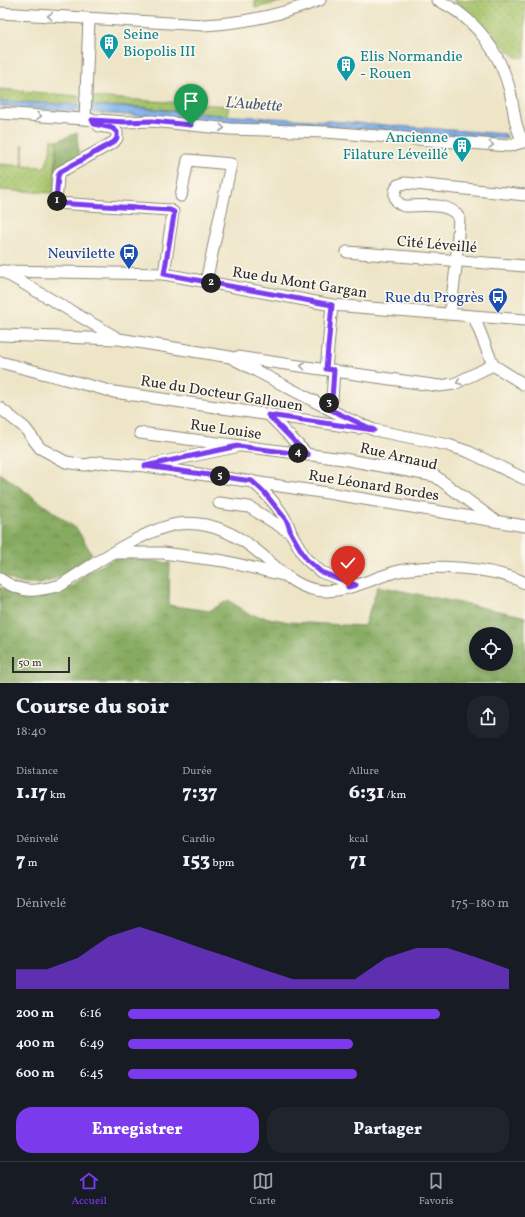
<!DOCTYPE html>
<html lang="fr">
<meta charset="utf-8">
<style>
:root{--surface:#171b24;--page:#20242c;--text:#f1f3f6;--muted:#9ea1a6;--line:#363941;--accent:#7c3aed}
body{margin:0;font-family:Vollkorn,serif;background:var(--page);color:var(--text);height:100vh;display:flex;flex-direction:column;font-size:15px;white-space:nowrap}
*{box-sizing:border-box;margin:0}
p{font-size:13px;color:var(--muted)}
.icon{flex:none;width:22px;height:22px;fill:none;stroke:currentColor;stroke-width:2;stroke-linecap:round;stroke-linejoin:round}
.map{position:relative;height:683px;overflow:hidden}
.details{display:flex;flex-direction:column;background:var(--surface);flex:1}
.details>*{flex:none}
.buttons{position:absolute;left:469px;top:627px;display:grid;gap:8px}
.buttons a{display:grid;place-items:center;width:44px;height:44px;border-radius:50%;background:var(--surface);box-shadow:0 2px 6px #0003;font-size:20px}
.scale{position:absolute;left:12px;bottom:10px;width:58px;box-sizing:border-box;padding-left:4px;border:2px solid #2b2b2b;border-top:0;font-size:11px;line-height:14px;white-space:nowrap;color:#2b2b2b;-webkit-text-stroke:3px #fbf7ec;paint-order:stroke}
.pin{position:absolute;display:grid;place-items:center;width:34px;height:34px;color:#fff;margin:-41px -17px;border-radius:50% 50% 50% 0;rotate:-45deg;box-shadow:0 0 4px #0007}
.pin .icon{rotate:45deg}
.km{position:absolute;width:20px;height:20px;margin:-10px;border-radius:50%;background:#222;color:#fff;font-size:11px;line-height:20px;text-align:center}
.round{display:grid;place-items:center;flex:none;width:42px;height:42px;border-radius:16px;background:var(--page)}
.overview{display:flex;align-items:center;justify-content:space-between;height:68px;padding:0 16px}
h1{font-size:22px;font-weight:800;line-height:30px}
.metrics{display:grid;grid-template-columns:repeat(3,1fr);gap:6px;height:68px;padding:4px 16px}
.metrics div{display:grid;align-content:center}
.metrics b{font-size:20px;font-weight:800}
.metrics small{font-size:11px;font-weight:400}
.metrics p{font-size:11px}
.chart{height:112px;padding:8px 16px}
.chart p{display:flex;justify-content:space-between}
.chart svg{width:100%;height:72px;margin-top:4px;fill:var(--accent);opacity:.7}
.cta{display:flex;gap:8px;margin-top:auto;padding:8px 16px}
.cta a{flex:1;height:46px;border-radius:16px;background:var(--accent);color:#fff;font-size:16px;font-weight:800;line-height:46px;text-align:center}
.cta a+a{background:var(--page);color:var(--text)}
ul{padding:0 16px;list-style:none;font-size:13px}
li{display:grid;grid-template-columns:64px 48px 1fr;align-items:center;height:30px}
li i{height:10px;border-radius:5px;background:var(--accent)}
.dock{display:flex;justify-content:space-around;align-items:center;height:56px;border-top:1px solid var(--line);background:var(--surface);font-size:11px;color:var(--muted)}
.dock a{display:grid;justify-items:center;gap:2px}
.dock .active{color:var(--accent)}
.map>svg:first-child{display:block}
.grass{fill:url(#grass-dots);stroke:#6a784c}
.forest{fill:url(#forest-crowns);stroke:#586a46;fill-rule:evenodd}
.water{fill:url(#water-waves);stroke:#576f8c}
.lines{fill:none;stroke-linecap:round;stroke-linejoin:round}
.minor-casing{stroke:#8c8879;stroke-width:13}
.minor{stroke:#fff;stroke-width:11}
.oneway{stroke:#a0a0a0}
.route-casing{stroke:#fff;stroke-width:8}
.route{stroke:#7c3aed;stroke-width:5}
.labels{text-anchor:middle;stroke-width:3.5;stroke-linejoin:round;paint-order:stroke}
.culture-label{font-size:15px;fill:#0d838f;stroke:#fbf7ec;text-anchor:start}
.street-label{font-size:15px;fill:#2b2b2b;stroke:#fbf7ec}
.transit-label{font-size:15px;fill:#164399;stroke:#fbf7ec;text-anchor:end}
.water-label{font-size:16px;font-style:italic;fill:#4a5b6f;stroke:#fbf7ec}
</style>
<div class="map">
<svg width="525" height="683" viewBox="0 0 525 683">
<defs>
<pattern id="grass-dots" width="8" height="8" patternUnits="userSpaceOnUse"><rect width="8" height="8" fill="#a8c56c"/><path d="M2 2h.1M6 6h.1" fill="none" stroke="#91a95e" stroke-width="1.8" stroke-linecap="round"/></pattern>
<pattern id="forest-crowns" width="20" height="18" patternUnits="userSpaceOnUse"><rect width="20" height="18" fill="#86aa60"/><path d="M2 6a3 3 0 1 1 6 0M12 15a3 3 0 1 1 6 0" fill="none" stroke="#6e8b4f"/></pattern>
<pattern id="water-waves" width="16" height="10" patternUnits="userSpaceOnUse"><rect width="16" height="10" fill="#83b3ee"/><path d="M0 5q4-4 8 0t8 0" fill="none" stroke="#6b92c1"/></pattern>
</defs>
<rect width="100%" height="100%" fill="#fbf7ec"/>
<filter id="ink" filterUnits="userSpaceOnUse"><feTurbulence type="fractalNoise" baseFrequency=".025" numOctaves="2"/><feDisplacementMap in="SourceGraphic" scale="8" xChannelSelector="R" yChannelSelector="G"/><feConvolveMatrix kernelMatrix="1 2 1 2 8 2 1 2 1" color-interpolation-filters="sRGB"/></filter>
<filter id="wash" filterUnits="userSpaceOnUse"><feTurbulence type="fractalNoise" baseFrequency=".012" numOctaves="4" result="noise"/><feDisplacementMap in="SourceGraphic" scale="16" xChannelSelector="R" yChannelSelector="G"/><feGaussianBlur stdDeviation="0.9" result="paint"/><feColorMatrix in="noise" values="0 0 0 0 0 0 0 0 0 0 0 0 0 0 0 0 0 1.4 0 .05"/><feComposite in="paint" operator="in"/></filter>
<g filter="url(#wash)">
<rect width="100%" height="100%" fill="#eee5c7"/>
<!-- grass -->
<g class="grass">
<path d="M 255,0 L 288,0 L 255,8 Z"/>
<path d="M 453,0 L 525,0 L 525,57 L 517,58 Z"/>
<path d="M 0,89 L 78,96 L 78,106 L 0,101 Z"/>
<path d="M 92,97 L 228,106 L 228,116 L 137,107 L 91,106 Z"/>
<path d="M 51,140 L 57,140 L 54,193 L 0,190 L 0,164 L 22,166 L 23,144 L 23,166 L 45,167 L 50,153 Z"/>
</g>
<!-- forest -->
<g class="forest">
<path d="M 77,133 L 79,159 L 56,172 L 57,141 Z"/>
<path d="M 0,473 L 77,529 L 92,554 C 60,577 39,598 0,574 Z"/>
<path d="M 117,557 L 170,563 L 169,605 L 209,611 L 229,600 L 248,614 L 289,622 L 364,626 L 378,586 L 518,615 L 525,617 L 525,683 L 0,683 L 0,587 L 17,596 L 47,595 L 72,586 L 88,572 ZM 476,634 L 506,634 L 506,664 L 476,664 Z"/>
</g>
<!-- water -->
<path class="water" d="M 0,101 L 141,108 L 216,115 L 330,121 L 506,134 L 507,139 L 311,125 L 211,121 L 0,106 Z"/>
</g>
<g filter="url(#ink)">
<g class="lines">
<!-- minor casing -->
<g class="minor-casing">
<g id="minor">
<path d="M 437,0 C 475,17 500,52 510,91 C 514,109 514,125 523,142"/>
<path d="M 0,13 L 203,25 C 243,23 282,15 320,0"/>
<path d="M 0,113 L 125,122 L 152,121 L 230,129 L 325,132 L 509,146 L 523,142"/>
<path d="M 85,119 L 89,19"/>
<path d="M 99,126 L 112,128 L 117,132 L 117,138 L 114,142 L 60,172 L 58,176 L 56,203 L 170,210 L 173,212 L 164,274"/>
<path d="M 181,196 L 188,160 L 231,164 L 206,282"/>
<path d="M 347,252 L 525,266"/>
<path d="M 2,271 L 119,339 L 230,357 L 348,419 L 374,430 L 448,445 L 469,452 L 525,479"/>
<path d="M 3,271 L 164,274 L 332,305 L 525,320"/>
<path d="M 450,314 L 456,267 L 459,218 C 450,201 421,206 404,206 C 393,202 393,193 398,185 L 405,183 L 525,195"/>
<path d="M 474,317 L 493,365 L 525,385"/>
<path d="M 0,335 L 117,339"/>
<path d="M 237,357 L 439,386 L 454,384 L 493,365"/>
<path d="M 0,362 L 114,392 L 359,428"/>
<path d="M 326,369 L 332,305"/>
<path d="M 0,408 L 25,428 L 40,448 L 66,462 L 85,465 L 101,462 L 145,466 L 334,494 L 525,526"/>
<path d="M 327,408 L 332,399 L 334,370"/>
<path d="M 269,415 L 308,455"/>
<path d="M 140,433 L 343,459 L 435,476 L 494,520"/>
<path d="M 154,464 L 235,447"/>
<path d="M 252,481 C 268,495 285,512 291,533"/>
<path d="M 219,503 L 249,507 L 291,533 L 306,559 L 321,572 L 356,585"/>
<path d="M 114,553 L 163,553 L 224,561 L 283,575"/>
<path d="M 0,579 C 23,594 35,592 61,585 C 91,566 144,529 178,524 C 211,520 239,535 263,556 C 279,570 294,586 316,590 C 342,595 370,579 395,572 C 428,563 494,567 525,583"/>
</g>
</g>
<!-- minor -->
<use href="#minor" class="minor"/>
</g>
<!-- one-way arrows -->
<defs><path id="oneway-chevron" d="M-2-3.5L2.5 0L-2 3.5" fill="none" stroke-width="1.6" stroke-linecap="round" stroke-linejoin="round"/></defs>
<g class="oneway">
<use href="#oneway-chevron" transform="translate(50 16) rotate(-176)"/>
<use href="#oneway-chevron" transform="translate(39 116) rotate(4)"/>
<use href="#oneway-chevron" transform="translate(222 128) rotate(6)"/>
<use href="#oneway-chevron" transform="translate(491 145) rotate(4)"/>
<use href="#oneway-chevron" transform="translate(303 366) rotate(-173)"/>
<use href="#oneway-chevron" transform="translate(459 382) rotate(157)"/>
</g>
</g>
<g class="lines" filter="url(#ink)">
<!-- route casing -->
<g class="route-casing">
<path id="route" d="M 191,125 L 152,121 L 125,122 L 92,120 L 94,124 L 112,128 L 117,132 L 117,138 L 114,142 L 60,172 L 58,176 L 56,203 L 170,210 L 174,212 L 174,215 L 164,274 L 332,305 L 326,369 L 334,370 L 332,399 L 327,408 L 374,430 L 268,415 L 308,455 L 238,446 L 145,466 L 252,481 L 264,492 L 287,521 L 291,533 L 306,559 L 321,572 L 356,585 L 348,587"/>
</g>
<!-- route -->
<use href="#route" class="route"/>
</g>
<!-- icons -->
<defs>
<g id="building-pin" transform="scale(1)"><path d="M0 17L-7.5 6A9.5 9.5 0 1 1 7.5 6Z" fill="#0f9aa8" stroke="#fbf7ec"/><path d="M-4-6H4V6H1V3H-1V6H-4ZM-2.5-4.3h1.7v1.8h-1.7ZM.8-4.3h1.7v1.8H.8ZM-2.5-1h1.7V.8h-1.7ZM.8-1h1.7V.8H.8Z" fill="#fff"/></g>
<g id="bus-pin" transform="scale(1)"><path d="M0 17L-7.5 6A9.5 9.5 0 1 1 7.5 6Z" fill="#1a4fb4" stroke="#fbf7ec"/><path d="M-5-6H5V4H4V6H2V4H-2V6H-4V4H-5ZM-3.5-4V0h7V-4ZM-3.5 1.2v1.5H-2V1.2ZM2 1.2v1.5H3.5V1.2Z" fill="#fff"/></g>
</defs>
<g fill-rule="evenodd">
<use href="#building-pin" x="109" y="43"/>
<use href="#building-pin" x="346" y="65"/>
<use href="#building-pin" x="462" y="146"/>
<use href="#bus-pin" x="129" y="253"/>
<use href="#bus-pin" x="498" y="297"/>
</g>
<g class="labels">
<!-- culture labels -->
<g class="culture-label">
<text x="123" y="39">Seine<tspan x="123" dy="17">Biopolis III</tspan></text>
<text x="360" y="61">Elis Normandie<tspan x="360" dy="17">- Rouen</tspan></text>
<text x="448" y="142" text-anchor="end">Ancienne<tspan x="448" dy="17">Filature Léveillé</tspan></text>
</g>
<!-- street labels -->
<g class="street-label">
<text transform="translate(437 244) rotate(5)" y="5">Cité Léveillé</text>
<text transform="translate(300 282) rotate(9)" y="5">Rue du Mont Gargan</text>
<text transform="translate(222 393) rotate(9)" y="5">Rue du Docteur Gallouen</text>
<text transform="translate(226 429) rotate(8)" y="5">Rue Louise</text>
<text transform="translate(399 456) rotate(13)" y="5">Rue Arnaud</text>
<text transform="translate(374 485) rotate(9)" y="5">Rue Léonard Bordes</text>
</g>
<!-- transit labels -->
<g class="transit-label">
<text x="115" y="258">Neuvilette</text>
<text x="484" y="302">Rue du Progrès</text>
</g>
<!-- water labels -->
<g class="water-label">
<text transform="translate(254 103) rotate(4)" y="6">L'Aubette</text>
</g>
</g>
</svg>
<div class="buttons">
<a><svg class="icon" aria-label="locate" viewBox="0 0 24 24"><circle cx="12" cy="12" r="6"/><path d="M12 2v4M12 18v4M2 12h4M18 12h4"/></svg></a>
</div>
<div class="scale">50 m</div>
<div class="pin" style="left:191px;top:125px;background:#1e9e55"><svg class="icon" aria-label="arrive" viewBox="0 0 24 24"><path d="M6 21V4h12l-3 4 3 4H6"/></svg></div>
<div class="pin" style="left:348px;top:587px;background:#d93025"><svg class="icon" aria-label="check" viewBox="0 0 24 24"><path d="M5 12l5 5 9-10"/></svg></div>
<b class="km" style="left:57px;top:201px">1</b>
<b class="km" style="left:211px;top:283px">2</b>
<b class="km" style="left:329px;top:403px">3</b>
<b class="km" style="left:298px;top:453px">4</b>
<b class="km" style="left:220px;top:476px">5</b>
</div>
<section class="details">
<div class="overview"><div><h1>Course du soir</h1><p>18:40</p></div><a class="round"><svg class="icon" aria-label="share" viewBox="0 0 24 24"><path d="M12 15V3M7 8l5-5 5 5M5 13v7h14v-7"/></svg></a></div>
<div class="metrics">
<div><p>Distance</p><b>1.17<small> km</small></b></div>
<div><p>Durée</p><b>7:37</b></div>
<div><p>Allure</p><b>6:31<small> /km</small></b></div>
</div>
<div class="metrics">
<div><p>Dénivelé</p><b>7<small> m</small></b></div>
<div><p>Cardio</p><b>153<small> bpm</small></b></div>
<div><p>kcal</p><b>71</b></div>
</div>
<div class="chart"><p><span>Dénivelé</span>175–180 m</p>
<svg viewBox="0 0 160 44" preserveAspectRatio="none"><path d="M0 44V32L10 32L20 25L30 12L40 6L50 12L60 19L70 25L80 32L90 38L100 38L110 38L120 25L130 19L140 19L150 25L160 32V44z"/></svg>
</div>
<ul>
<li><b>200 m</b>6:16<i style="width:82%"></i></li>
<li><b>400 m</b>6:49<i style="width:59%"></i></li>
<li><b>600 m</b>6:45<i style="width:60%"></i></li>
</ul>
<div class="cta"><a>Enregistrer</a><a>Partager</a></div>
</section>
<nav class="dock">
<a class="active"><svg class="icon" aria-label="home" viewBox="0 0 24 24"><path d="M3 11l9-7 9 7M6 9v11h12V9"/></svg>Accueil</a>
<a><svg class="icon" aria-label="map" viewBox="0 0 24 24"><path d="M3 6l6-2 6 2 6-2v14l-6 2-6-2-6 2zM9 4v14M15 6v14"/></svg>Carte</a>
<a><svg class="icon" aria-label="saved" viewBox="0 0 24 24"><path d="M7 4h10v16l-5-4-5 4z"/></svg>Favoris</a>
</nav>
